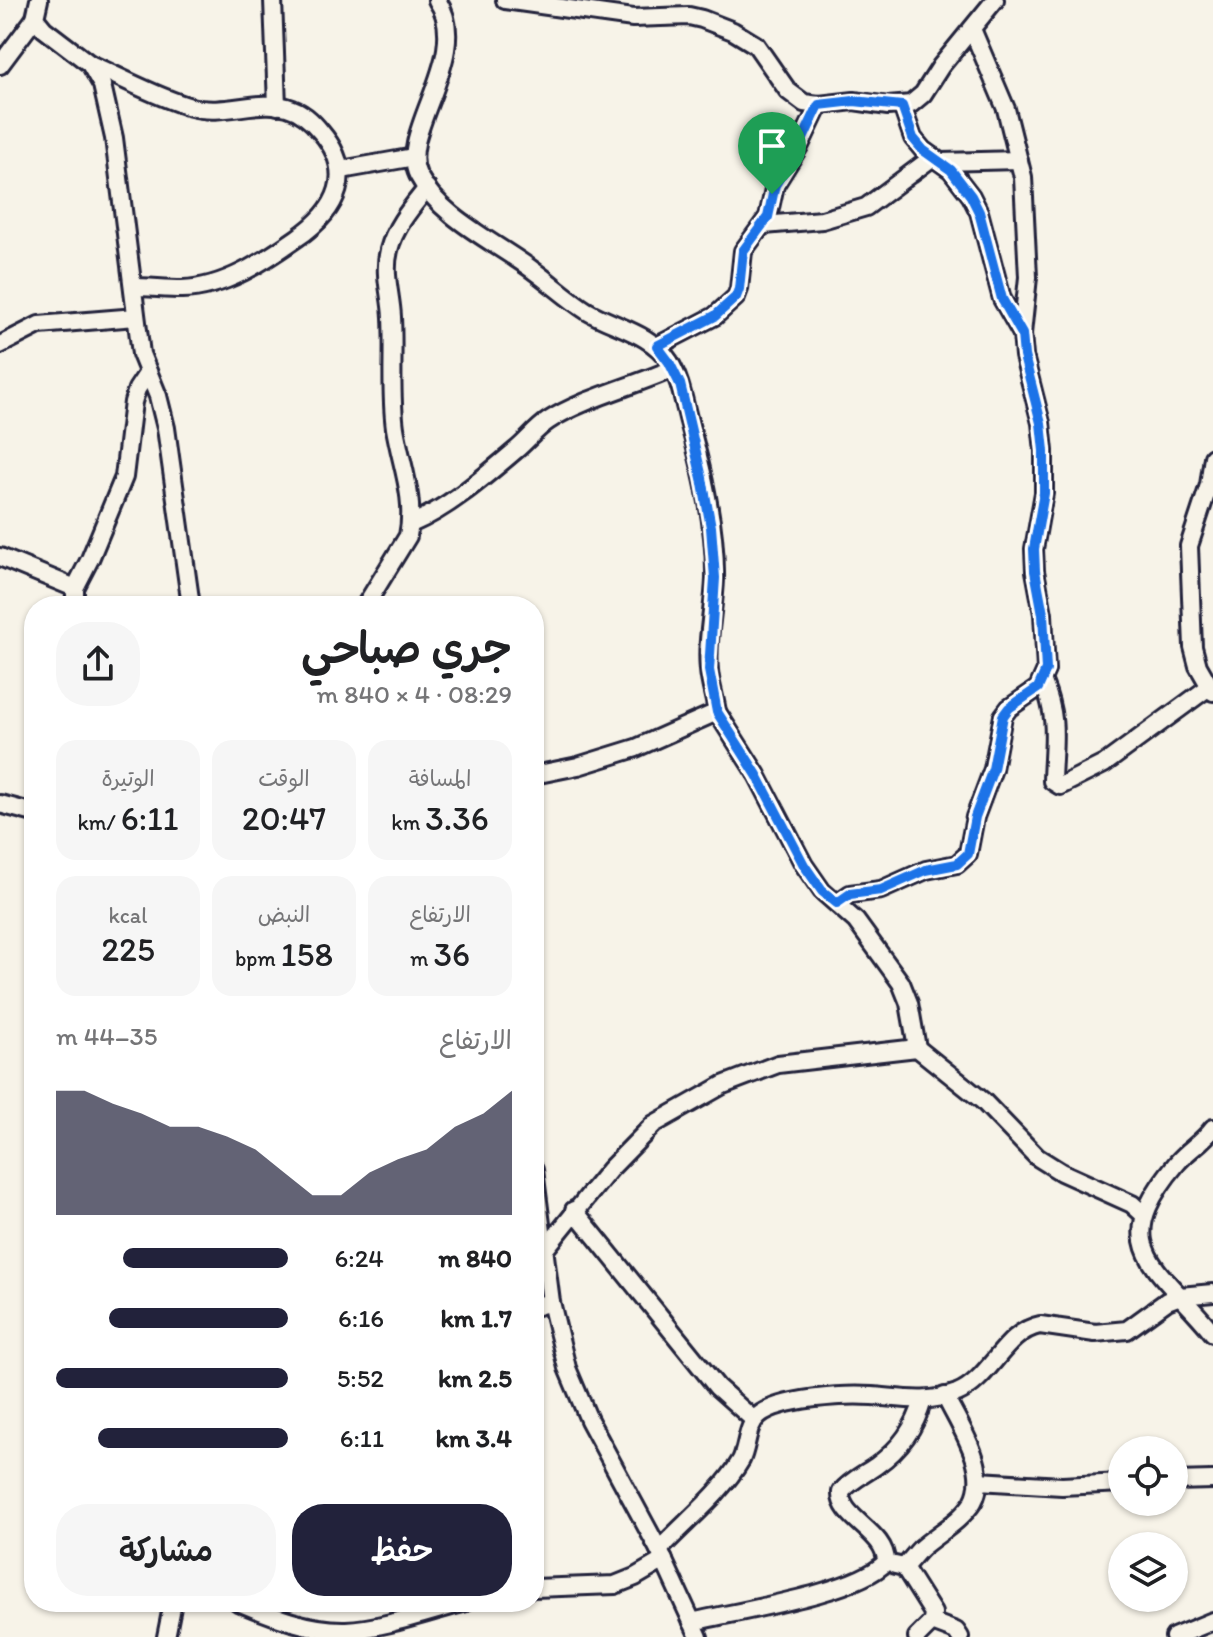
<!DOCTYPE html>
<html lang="ar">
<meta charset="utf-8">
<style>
:root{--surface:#fff;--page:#f6f6f6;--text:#202124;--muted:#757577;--accent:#22223b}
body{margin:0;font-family:Itim,"Playpen Sans Arabic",sans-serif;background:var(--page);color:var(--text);direction:rtl;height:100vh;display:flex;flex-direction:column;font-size:30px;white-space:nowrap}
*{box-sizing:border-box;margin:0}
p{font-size:26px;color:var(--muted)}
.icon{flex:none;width:44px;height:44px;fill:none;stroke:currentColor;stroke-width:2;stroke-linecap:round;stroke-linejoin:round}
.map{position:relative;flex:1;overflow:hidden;direction:ltr}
.panel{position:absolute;left:24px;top:596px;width:520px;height:1016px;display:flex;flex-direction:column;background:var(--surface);border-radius:32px;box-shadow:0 2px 6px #0004;direction:rtl}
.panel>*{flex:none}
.controls{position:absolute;left:1108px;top:1436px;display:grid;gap:16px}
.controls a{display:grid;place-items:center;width:80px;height:80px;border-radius:50%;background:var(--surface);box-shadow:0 2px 6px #0004;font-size:40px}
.pin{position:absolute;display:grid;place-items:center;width:68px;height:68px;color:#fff;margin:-82px -34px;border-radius:50% 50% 50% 0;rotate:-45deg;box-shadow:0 0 8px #0007}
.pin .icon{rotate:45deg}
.round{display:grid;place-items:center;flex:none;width:84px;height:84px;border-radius:32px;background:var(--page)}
.summary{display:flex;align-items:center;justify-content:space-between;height:136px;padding:0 32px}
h1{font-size:44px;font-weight:600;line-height:60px}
.figures{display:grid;grid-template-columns:repeat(3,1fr);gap:12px;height:136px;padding:8px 32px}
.figures div{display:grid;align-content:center;border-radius:20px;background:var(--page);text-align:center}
.figures b{font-size:34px;font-weight:600}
.figures small{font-size:22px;font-weight:400}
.figures p{font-size:22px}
.chart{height:224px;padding:16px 32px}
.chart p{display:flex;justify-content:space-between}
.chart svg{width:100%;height:144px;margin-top:8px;fill:var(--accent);opacity:.7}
.primary-button{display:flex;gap:16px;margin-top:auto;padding:16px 32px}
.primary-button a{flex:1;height:92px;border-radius:32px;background:var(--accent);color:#fff;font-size:32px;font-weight:600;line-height:92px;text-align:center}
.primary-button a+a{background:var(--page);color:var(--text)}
ul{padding:0 32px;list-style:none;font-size:26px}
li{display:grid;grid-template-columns:128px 96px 1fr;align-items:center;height:60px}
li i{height:20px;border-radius:10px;background:var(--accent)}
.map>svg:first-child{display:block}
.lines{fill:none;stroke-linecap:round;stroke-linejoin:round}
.minor-casing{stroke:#22223b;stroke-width:22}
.minor{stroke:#f7f3e8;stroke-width:16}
.route-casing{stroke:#fff;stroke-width:16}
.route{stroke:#1a73e8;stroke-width:10}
</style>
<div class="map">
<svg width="1213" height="1637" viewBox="0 0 1213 1637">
<rect width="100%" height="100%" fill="#f7f3e8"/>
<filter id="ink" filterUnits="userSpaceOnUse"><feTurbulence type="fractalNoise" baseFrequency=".0125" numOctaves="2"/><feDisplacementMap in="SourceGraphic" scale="16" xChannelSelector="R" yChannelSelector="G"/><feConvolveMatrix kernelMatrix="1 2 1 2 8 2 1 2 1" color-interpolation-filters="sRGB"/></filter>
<g filter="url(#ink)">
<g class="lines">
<!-- minor casing -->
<g class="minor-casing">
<g id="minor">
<path d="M 39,0 L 35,18 L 44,29 L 90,64 L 102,85 L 114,138 L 141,354 L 158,396 L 166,428 L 191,606"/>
<path d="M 273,0 L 277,106"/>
<path d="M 437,0 C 474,54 397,133 418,175 C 441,219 496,242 534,271 C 552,284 568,299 587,311 C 614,327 651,333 669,361 C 680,379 683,398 688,418 C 702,469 716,526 715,579 C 714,609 706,640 709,670 C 710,684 715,698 717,712 L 636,748 L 578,766 L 534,775"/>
<path d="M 505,0 L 633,18 L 689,16 L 702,19 L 733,31 L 756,45 L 788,91 L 804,103 L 819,105 L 854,101 L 888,106 L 911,104 L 923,94 L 941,66 L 995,0"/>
<path d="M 90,64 C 123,78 156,97 191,107 C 222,116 258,99 287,107 C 302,111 312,121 321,132 C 356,173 338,210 297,238 C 264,261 225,288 182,289 C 166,289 149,287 133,287"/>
<path d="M 0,65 L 35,18"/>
<path d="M 902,106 L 913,138 L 923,150 L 951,170 L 971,196 L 979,212 L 1002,299 L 1022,334"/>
<path d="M 941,162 L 1019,160"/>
<path d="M 341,170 L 414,157"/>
<path d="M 764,225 L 822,220 L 866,207 L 933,157"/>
<path d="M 0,345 L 39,325 L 136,317"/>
<path d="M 657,346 L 715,316 L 736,297 L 739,289 L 743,251 L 768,217 L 775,185 L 800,145 L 819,105"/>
<path d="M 1213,457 L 1209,485 L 1189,546 L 1193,647 L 1198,666 L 1213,692"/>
<path d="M 411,524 C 450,507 484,477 516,450 C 527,441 536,429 548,421 C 582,399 634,386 672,369"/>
<path d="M 0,557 L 75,588"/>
<path d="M 75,606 L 75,588 L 90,559 L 124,477 L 133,402 L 137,389 L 147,374"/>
<path d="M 365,606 L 408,536 C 416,498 401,465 395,428 C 390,391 394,354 392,317 C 391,294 383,274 389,250 C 395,226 412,207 427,188"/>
<path d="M 1043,682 C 1059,720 1053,742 1052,781 L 1060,786 L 1104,764 L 1209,687"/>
<path d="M 717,712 L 757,775 L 804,865 L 822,891 L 856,921 L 901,983 L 909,1003 L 917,1048"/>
<path d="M 0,804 L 34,813"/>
<path d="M 837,903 L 850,894 L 881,890 L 926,870 L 957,864 L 968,854 L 975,817 L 993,769 L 1003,716 L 1009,708 L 1038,688 L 1046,670 L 1043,614 L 1035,571 L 1034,549 L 1044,493 L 1044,451 L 1041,423 L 1024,356 L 1022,334 L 1028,277 L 1023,177 L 1006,109 L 972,29"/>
<path d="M 1213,1128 C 1203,1142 1188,1150 1177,1163 C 1105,1249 1159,1266 1213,1333"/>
<path d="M 534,1170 L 551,1302 L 567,1368 L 589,1420 L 659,1550 L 699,1637"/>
<path d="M 574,1210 L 717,1387 L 754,1420"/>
<path d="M 546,1248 L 610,1169 L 654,1124 L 723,1085 L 778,1064 L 917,1048 L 983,1101 L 1037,1157 L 1061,1172 L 1132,1204 L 1143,1214"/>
<path d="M 534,1307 L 551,1302"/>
<path d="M 979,1481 L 1062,1486 L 1122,1483"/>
<path d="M 1174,1481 L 1213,1480"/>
<path d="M 659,1550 C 686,1521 721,1494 741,1460 C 748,1446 746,1426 759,1415 C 780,1398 845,1394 872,1396 C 901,1398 928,1404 957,1393 C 991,1379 1004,1332 1040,1325 L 1095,1333 L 1127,1330 L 1167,1301 L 1180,1296 L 1213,1293"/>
<path d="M 895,1565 L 904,1567 L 933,1613 L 932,1622 L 917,1637"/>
<path d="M 904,1567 C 910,1561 915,1554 921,1548 C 937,1534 961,1521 973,1502 C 991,1470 959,1425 945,1396"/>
<path d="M 534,1588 L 615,1585 L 635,1577 L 664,1560"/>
<path d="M 238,1602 C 271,1616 310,1631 346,1630 C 381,1629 431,1611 466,1602"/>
<path d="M 692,1622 C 738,1611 857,1593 886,1562 C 886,1531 839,1519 841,1492 C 851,1480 863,1475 876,1466 C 901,1448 915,1428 923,1400"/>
<path d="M 932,1622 L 956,1631 L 960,1637"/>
<path d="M 166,1637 L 173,1602"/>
<path d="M 1174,1637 L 1213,1621"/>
</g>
</g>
<!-- minor -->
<use href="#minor" class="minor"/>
</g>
</g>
<g class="lines" filter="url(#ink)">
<!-- route casing -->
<g class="route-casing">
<path id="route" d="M 854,101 L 902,106 L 913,138 L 923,150 L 951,170 L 971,196 L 979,212 L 1002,299 L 1022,334 L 1024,356 L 1041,423 L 1044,451 L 1044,493 L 1034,549 L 1035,571 L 1043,614 L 1046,670 L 1038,688 L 1009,708 L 1003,716 L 993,769 L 975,817 L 968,854 L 957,864 L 926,870 L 881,890 L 850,894 L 837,903 L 822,891 L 804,865 L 757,775 L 717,712 L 709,670 L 715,578 L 711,527 L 702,478 L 680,384 L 669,362 L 657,346 L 715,316 L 736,297 L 739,289 L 743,251 L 768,217 L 775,185 L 800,145 L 819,105 Z"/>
</g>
<!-- route -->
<use href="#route" class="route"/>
</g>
</svg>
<div class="controls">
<a><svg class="icon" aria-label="locate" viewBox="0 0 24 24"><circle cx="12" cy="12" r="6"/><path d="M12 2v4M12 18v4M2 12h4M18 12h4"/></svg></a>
<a><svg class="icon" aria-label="layers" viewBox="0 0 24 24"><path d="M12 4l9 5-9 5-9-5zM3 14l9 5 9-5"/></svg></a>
</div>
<div class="pin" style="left:772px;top:194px;background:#1e9e55"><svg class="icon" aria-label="arrive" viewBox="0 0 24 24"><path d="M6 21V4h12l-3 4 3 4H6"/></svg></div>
<section class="panel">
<div class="summary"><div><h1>جري صباحي</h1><p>08:29 · 4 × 840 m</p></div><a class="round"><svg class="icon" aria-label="share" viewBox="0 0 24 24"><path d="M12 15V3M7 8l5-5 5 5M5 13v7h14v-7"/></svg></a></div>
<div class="figures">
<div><p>المسافة</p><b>3.36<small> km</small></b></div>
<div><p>الوقت</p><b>20:47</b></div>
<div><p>الوتيرة</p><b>6:11<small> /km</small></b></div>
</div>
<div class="figures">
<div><p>الارتفاع</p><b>36<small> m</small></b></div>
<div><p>النبض</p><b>158<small> bpm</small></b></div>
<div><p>kcal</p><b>225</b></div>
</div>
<div class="chart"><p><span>الارتفاع</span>35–44 m</p>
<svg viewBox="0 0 160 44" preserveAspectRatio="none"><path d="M0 44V6L10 6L20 10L30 13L40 17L50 17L60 20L70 24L80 31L90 38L100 38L110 31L120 27L130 24L140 17L150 13L160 6V44z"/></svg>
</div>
<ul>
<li><b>840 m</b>6:24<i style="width:71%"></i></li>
<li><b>1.7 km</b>6:16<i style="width:77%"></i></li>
<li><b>2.5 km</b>5:52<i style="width:100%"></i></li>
<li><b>3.4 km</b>6:11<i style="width:82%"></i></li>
</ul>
<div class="primary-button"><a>حفظ</a><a>مشاركة</a></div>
</section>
</div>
